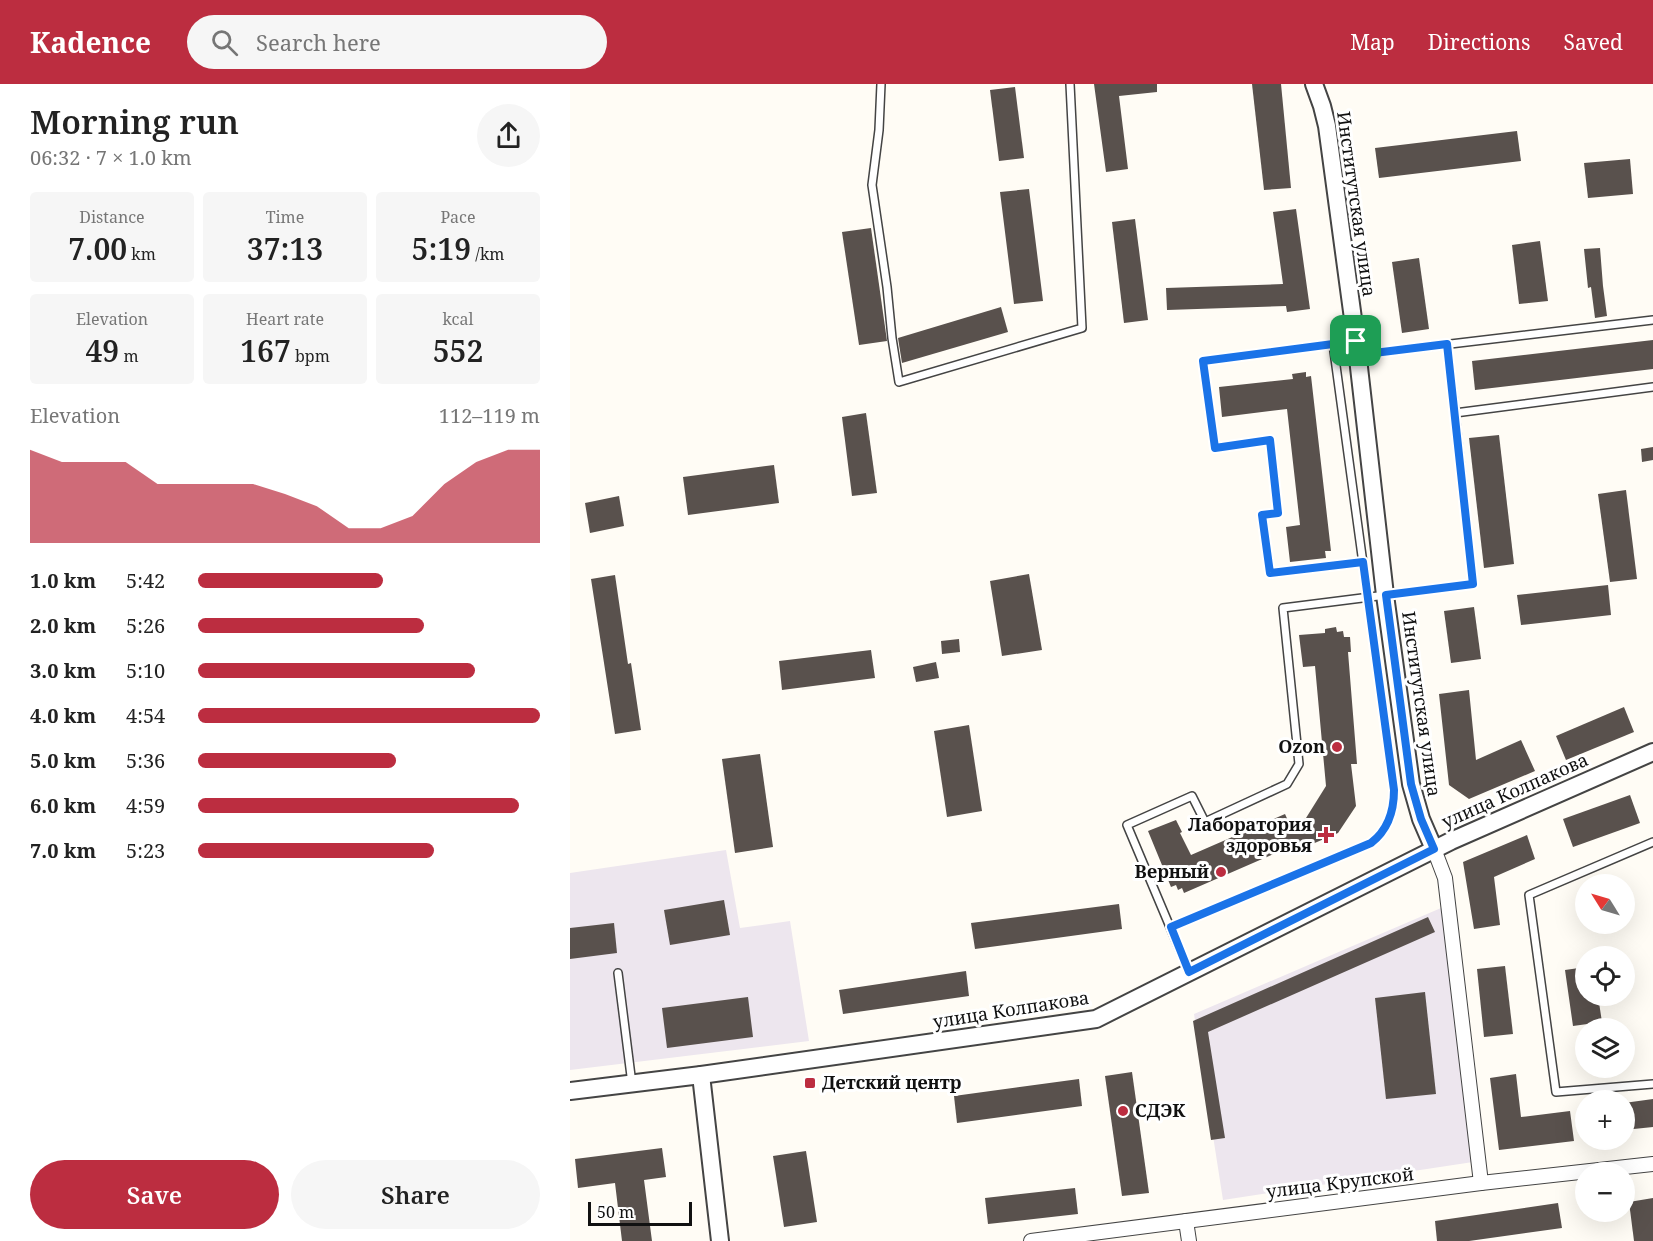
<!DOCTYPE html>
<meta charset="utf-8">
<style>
:root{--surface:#fff;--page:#f6f6f6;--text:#222;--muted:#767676;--accent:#bc2d40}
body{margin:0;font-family:"Noto Serif",serif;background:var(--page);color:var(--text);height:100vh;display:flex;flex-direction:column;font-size:22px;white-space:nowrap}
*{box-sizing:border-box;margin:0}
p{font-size:20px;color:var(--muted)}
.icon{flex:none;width:33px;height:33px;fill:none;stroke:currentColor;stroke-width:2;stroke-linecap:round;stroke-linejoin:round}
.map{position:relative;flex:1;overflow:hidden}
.drawer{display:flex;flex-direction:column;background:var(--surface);width:570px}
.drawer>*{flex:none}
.needle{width:39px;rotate:307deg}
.fabs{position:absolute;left:1005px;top:790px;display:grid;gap:12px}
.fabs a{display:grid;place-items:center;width:60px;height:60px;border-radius:50%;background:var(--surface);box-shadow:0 6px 24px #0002;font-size:30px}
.scale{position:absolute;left:18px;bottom:15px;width:104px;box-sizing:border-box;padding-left:6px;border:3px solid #111;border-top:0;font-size:16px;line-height:21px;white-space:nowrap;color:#111;-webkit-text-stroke:4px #fff;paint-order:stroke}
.pin{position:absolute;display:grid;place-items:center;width:51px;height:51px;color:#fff;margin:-26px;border-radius:12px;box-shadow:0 3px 9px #0006}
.round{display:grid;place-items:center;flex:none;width:63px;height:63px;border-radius:32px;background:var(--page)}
.headline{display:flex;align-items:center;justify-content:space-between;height:102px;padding:0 30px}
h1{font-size:33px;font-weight:600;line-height:45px}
.metrics{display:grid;grid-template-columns:repeat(3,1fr);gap:9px;height:102px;padding:6px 30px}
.metrics div{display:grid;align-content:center;border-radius:6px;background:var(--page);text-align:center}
.metrics b{font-size:30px;font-weight:600}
.metrics small{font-size:16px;font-weight:400}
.metrics p{font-size:16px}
.chart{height:168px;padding:12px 30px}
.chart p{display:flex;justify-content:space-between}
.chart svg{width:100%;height:108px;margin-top:6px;fill:var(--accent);opacity:.7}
.cta{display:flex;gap:12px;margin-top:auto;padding:12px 30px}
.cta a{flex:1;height:69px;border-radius:36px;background:var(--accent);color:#fff;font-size:24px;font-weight:600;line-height:69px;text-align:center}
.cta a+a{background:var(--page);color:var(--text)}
ul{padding:0 30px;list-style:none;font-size:20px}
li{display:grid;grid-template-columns:96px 72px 1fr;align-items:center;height:45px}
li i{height:15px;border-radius:8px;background:var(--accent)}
header{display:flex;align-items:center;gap:36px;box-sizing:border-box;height:84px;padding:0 30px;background:var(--accent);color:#fff}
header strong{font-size:28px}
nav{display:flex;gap:33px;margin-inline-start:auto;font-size:21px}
.search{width:420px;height:54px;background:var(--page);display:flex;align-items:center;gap:15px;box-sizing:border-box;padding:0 21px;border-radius:33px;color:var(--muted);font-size:22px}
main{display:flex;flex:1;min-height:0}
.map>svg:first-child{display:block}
.industrial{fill:#ede6ee}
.building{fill:#59514d}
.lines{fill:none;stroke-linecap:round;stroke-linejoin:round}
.service-casing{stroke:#444;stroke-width:10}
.minor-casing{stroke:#444;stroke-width:16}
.tertiary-casing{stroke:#444;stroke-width:20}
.service{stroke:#fff;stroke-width:7}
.minor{stroke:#fff;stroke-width:14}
.tertiary{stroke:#fff;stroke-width:16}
.route-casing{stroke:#fff;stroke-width:12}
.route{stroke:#1a73e8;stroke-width:8}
.poi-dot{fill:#bc2d40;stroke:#fff;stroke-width:2}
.labels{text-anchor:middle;stroke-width:6;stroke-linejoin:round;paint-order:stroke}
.street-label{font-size:18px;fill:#111;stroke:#fff}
.poi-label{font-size:18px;font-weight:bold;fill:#111;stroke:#fff;text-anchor:end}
</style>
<header>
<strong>Kadence</strong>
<div class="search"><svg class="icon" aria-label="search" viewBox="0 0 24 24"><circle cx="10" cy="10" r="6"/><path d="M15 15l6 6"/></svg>Search here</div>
<nav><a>Map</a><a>Directions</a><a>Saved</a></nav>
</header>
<main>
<section class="drawer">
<div class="headline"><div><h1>Morning run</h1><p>06:32 · 7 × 1.0 km</p></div><a class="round"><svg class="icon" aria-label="share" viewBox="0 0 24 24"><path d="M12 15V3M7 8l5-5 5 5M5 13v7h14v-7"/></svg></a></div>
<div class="metrics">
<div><p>Distance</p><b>7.00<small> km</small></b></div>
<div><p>Time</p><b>37:13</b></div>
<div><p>Pace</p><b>5:19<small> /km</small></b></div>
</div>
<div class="metrics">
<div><p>Elevation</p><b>49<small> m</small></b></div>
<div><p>Heart rate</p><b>167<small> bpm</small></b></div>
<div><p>kcal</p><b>552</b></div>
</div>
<div class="chart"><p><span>Elevation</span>112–119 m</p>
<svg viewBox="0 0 160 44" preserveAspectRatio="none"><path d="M0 44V6L10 11L20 11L30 11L40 20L50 20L60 20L70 20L80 24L90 29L100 38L110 38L120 33L130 20L140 11L150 6L160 6V44z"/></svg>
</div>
<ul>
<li><b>1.0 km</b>5:42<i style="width:54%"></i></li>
<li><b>2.0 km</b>5:26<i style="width:66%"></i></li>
<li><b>3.0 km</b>5:10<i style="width:81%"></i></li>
<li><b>4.0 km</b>4:54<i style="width:100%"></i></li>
<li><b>5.0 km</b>5:36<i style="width:58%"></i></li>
<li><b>6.0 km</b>4:59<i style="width:94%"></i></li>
<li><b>7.0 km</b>5:23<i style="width:69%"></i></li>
</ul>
<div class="cta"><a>Save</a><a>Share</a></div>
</section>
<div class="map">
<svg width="1083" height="1157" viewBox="0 0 1083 1157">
<rect width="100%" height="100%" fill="#fffcf5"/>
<!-- industrial -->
<g class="industrial">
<path d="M 156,766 L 170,844 L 220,837 L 239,957 L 0,986 L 0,789 Z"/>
<path d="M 871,824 L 903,1078 L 653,1116 L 624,930 Z"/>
</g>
<!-- building -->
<g class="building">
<path d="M 524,0 L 587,0 L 587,8 L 549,12 L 558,85 L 536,88 Z"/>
<path d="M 682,0 L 711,0 L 721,104 L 694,106 Z"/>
<path d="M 445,3 L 454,74 L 429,77 L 420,6 Z"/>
<path d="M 947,47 L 951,77 L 809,94 L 805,64 Z"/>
<path d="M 1060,75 L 1063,110 L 1018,114 L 1014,79 Z"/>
<path d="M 459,105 L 473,217 L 444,220 L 430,108 Z"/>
<path d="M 726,125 L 740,225 L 717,228 L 716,222 L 597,226 L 596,204 L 713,200 L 703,128 Z"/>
<path d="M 565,135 L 578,236 L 554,239 L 542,138 Z"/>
<path d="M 301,144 L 317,257 L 289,261 L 272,148 Z"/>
<path d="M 970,157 L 978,217 L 949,220 L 942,161 Z"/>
<path d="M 1030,164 L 1033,202 L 1037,232 L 1025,234 L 1021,203 L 1018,204 L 1014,165 Z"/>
<path d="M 849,174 L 859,245 L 832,249 L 822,178 Z"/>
<path d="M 431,223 L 438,248 L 332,279 L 328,254 Z"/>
<path d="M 1083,256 L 1083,285 L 905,306 L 902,277 Z"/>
<path d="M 736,288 L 736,293 L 741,292 L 761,467 L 755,467 L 756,474 L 720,478 L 716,443 L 730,441 L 717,325 L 652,333 L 649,303 L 723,295 L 722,290 Z"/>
<path d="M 296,329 L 307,409 L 282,412 L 272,333 Z"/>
<path d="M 929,351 L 944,480 L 914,484 L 899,354 Z"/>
<path d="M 1083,363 L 1083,376 L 1072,378 L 1071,365 Z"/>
<path d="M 204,381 L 209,419 L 118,431 L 113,393 Z"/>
<path d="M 1056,406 L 1067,495 L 1040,498 L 1028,410 Z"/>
<path d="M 49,412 L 54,442 L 20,449 L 15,419 Z"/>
<path d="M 459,490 L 472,566 L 432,572 L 420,497 Z"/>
<path d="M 45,491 L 58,580 L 61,579 L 71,646 L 45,650 L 21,495 Z"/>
<path d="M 1038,501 L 1041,531 L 951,541 L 947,511 Z"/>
<path d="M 904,523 L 911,575 L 881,579 L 874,527 Z"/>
<path d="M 766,543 L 767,548 L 773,547 L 774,553 L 780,553 L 781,568 L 778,568 L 787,680 L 781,680 L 786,722 L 768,749 L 740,761 L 738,755 L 614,809 L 612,804 L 608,806 L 606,801 L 601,803 L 578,747 L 606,736 L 612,748 L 610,749 L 621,771 L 715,730 L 720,741 L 736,734 L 756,702 L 745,582 L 733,583 L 729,551 L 755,549 L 755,545 Z"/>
<path d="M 389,555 L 390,568 L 372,570 L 371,557 Z"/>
<path d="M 301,566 L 305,594 L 212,606 L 209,577 Z"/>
<path d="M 366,578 L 369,594 L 346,598 L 343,583 Z"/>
<path d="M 899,606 L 906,676 L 951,656 L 965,687 L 899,715 L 879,701 L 869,610 Z"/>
<path d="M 1054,623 L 1064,648 L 996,676 L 986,652 Z"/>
<path d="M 399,641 L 412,727 L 377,733 L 364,647 Z"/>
<path d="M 190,670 L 203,763 L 165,769 L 152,675 Z"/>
<path d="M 1060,711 L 1070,739 L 1003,763 L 993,735 Z"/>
<path d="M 957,751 L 965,775 L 924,793 L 930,841 L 904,845 L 893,778 Z"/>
<path d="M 154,816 L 160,851 L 100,861 L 94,826 Z"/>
<path d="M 549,820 L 552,845 L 405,865 L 401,839 Z"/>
<path d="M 858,833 L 865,848 L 638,948 L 655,1054 L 641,1056 L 623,937 Z"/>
<path d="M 44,839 L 47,869 L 0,875 L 0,844 Z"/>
<path d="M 935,882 L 943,950 L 914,953 L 907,885 Z"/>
<path d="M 1016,883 L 1016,912 L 1028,912 L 1032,938 L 1003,942 L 995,886 Z"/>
<path d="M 396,887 L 399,912 L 273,930 L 269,906 Z"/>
<path d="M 855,908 L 866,1010 L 816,1015 L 805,914 Z"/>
<path d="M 178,913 L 183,953 L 97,964 L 92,924 Z"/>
<path d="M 562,988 L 579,1109 L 552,1112 L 535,992 Z"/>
<path d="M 946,990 L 951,1033 L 1000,1027 L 1004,1057 L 929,1066 L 920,994 Z"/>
<path d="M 509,995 L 512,1022 L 387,1039 L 384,1012 Z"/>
<path d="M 1083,1015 L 1083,1043 L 1054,1046 L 1054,1019 Z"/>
<path d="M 92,1064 L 96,1093 L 74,1096 L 82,1157 L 52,1157 L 45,1099 L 8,1104 L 5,1075 Z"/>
<path d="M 236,1067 L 247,1138 L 214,1143 L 203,1072 Z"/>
<path d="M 505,1104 L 508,1130 L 418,1140 L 415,1114 Z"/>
<path d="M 1083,1114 L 1083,1157 L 1064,1157 L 1059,1118 Z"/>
<path d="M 988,1119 L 992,1144 L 899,1157 L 867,1157 L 865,1137 Z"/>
</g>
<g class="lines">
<!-- service casing -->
<g class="service-casing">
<g id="service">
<path d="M 311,0 L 309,46 L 302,101 L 317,203 L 322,254 L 329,298 L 512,244 L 500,0"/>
<path d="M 786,257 L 633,277 L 645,364 L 700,356 L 708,429 L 692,431 L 700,489 L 793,478"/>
<path d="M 877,260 L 885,329 L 1083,303"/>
<path d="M 788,271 L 1083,236"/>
<path d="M 1083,758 L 959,811 L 986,1008 L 1083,1000"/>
<path d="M 601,843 L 801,759 C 818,745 824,727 824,706 L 763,260"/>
<path d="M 619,888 L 557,741 L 622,712 L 635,738 L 717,700 L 729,680 L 713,524 L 903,500 L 885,329"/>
<path d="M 48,889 L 62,1000"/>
</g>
</g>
<!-- minor casing -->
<g class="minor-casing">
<g id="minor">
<path d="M 864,765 L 875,794 L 911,1099"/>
<path d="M 616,1137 L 619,1157"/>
<path d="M 461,1157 L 911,1099 L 1083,1080"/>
</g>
</g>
<!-- tertiary casing -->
<g class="tertiary-casing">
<g id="tertiary">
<path d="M 744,0 L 752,22 L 757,42 L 786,257 L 815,511 L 841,700 L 851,735 L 864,765"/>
<path d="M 131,991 L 150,1157"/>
<path d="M 0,1007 L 131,991 L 526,935 L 881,757 L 1083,668"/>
</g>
</g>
<!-- service -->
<use href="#service" class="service"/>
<!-- minor -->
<use href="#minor" class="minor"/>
<!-- tertiary -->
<use href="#tertiary" class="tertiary"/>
</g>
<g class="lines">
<!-- route casing -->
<g class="route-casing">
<path id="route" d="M 786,257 L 788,271 L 877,260 L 903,500 L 816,511 L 841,700 L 851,735 L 864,765 L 619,888 L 601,843 L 801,759 C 818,746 824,727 824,706 L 793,478 L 700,489 L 692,431 L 708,429 L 700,356 L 645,364 L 633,277 Z"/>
</g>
<!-- route -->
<use href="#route" class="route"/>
</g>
<!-- markers -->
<g class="poi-dot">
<circle cx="767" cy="663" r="6"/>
<path d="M753 742h6v6h6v6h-6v6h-6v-6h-6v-6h6z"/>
<circle cx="651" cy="788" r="6"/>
<rect x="234" y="993" width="12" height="12" rx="3"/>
<circle cx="553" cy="1027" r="6"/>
</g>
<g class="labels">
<!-- street labels -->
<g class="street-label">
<text transform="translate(786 120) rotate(82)" y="6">Институтская улица</text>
<text transform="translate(851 620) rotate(82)" y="6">Институтская улица</text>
<text transform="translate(945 707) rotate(-24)" y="6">улица Колпакова</text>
<text transform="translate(441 926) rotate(-9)" y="6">улица Колпакова</text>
<text transform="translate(770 1099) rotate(-7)" y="6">улица Крупской</text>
</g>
<!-- poi labels -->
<g class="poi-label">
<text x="755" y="669">Ozon</text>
<text x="742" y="747">Лаборатория<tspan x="742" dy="21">здоровья</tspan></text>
<text x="639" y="794">Верный</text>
<text x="252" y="1005" text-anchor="start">Детский центр</text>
<text x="565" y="1033" text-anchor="start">СДЭК</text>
</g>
</g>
</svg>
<div class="fabs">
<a><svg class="needle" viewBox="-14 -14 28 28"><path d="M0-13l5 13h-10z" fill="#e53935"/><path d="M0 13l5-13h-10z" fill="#767676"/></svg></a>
<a><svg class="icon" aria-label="locate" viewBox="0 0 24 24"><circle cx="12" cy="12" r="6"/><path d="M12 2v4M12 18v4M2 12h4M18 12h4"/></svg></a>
<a><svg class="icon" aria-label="layers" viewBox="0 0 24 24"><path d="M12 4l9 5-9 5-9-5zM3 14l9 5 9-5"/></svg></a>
<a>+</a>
<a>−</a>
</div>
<div class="scale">50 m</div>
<div class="pin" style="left:786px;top:257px;background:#1e9e55"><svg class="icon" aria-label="arrive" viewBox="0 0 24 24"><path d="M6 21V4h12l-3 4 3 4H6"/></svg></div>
</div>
</main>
